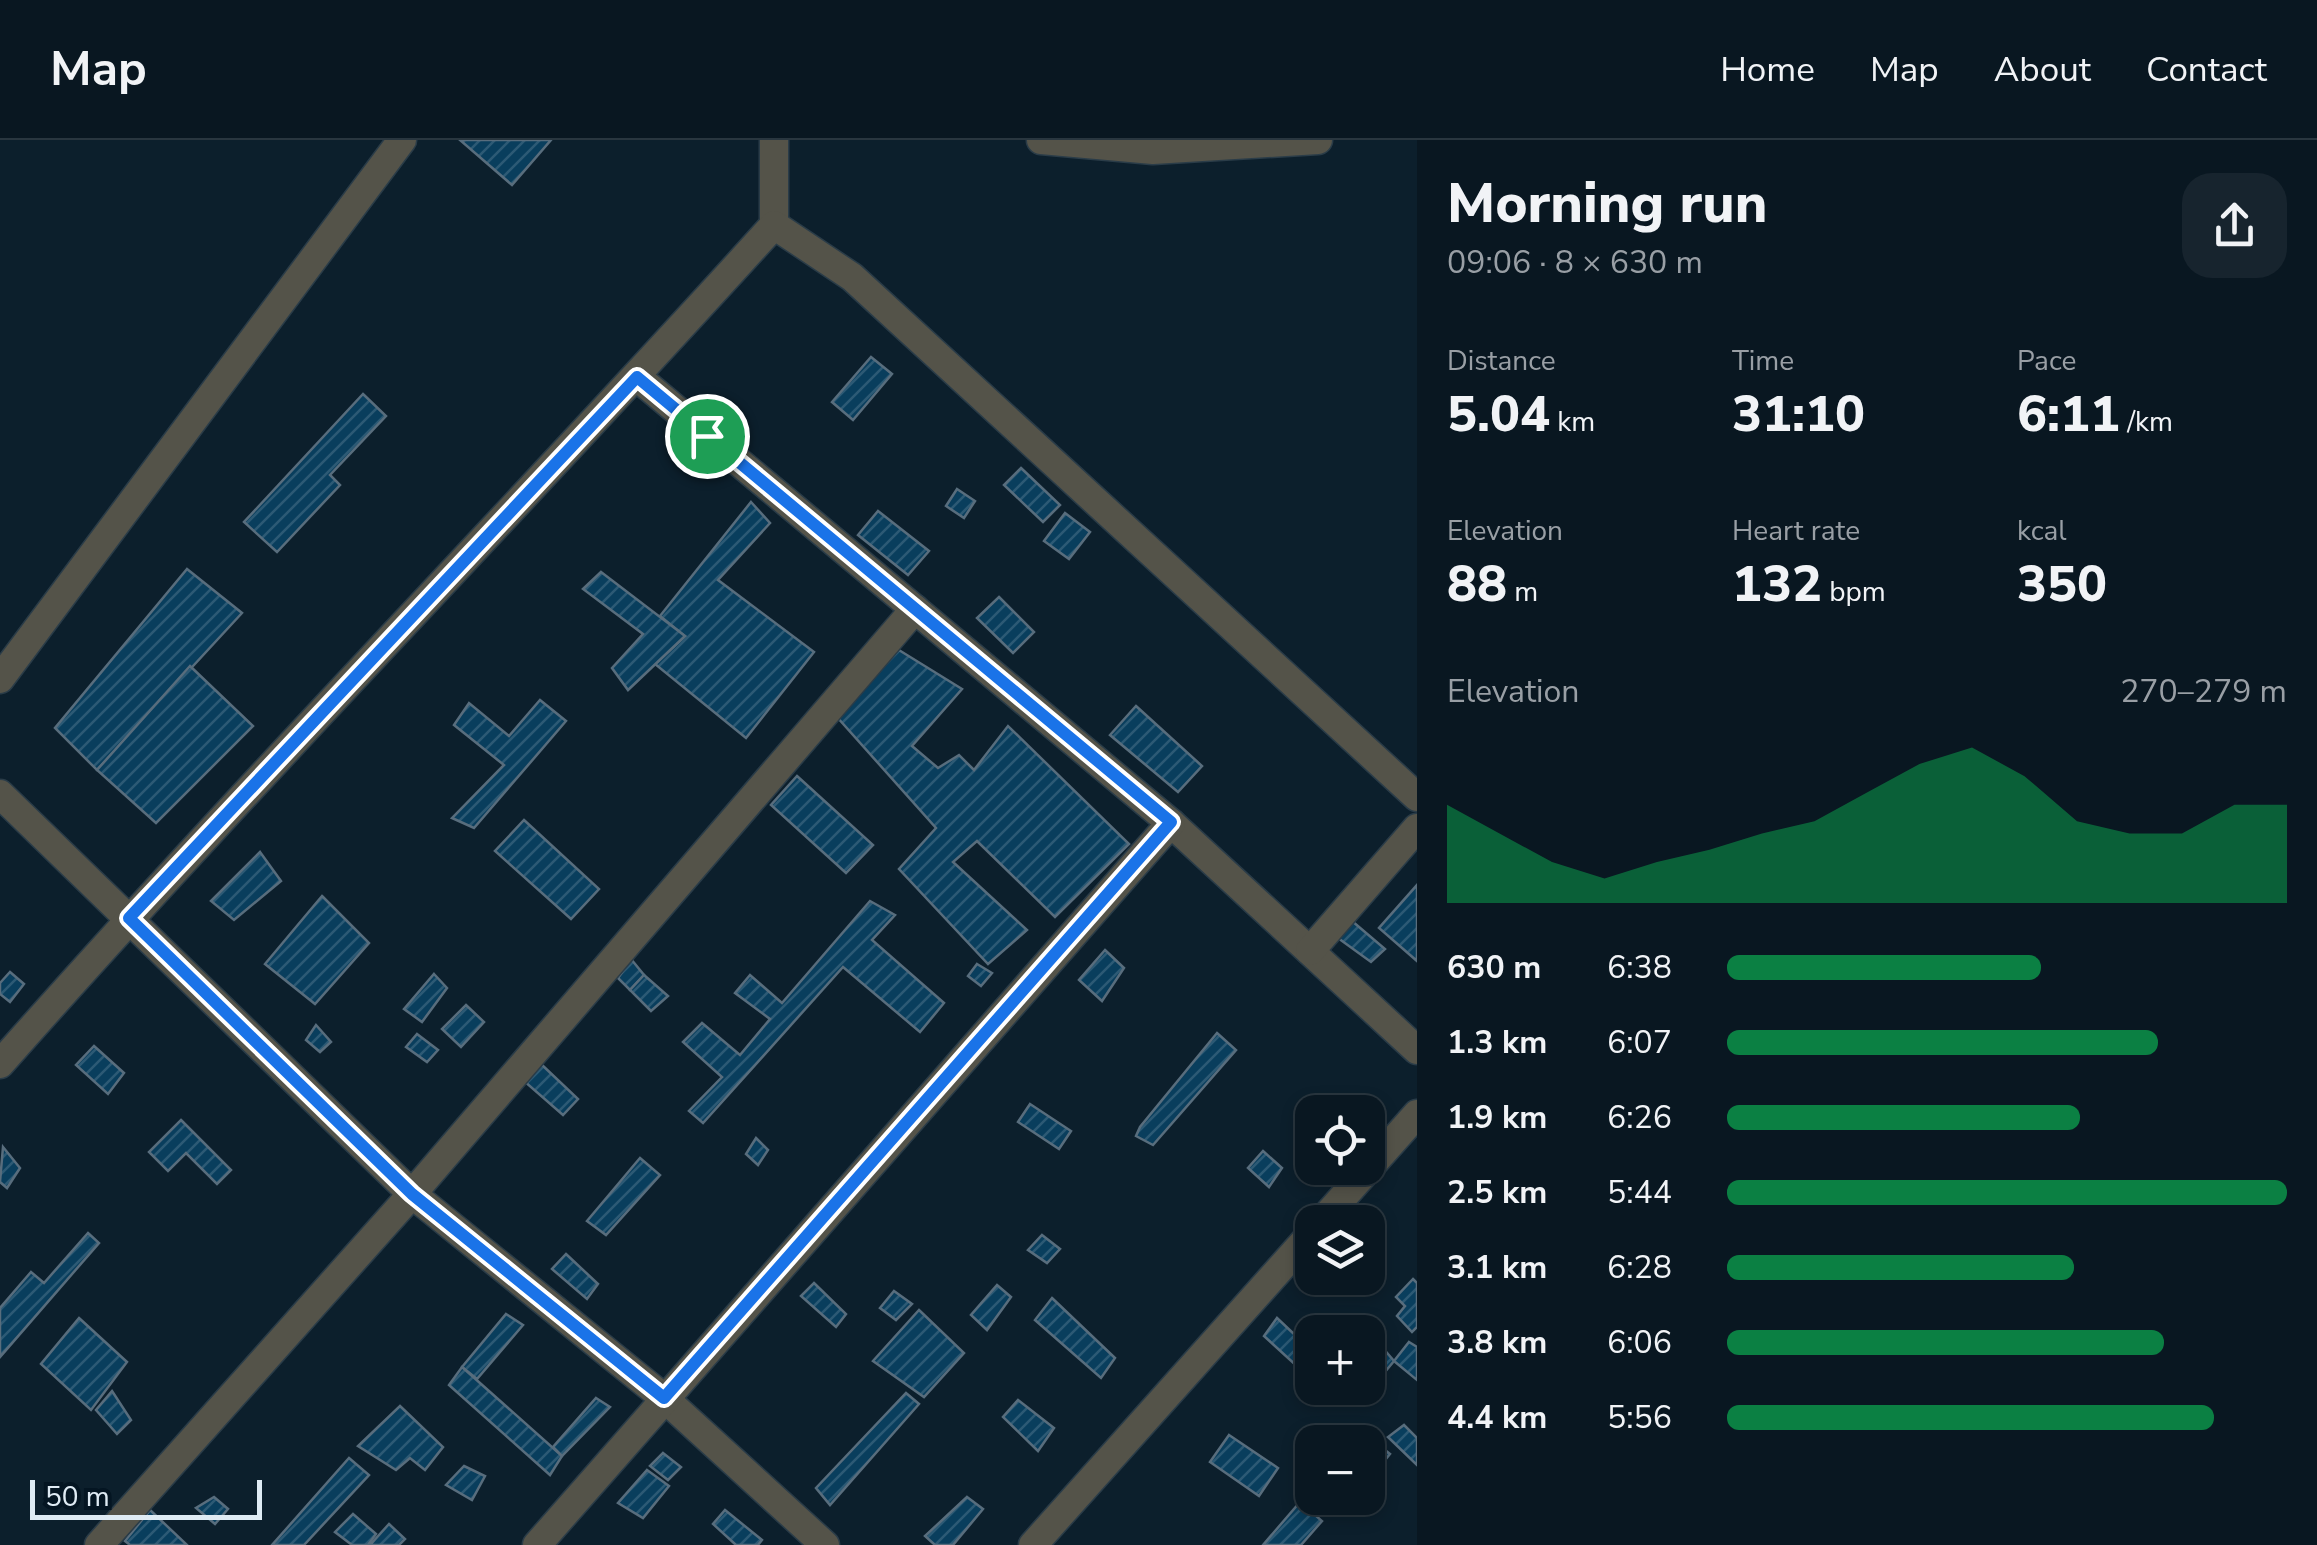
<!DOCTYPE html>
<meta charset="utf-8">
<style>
:root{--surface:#091721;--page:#17242e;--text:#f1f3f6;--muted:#999fa5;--line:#29363f;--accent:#0b8043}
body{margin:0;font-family:"Nunito Sans",sans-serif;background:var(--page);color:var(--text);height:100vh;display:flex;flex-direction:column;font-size:38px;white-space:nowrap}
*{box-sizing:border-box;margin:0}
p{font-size:32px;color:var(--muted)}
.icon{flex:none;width:55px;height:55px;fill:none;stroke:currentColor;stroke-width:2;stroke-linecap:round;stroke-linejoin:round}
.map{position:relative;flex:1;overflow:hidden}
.sheet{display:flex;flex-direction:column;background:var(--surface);width:900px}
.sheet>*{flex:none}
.buttons{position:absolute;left:1295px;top:955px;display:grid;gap:20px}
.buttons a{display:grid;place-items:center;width:90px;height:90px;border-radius:20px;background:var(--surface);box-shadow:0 5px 15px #0003,0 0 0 2px var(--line);font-size:50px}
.scale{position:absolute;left:30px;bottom:25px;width:232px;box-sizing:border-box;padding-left:10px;border:5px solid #dfebf4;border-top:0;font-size:28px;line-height:35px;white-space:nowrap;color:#dfebf4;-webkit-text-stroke:8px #041522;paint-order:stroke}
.pin{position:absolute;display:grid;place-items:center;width:85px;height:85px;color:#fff;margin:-42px;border:5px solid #fff;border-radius:50%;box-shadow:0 2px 10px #0007}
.round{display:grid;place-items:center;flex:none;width:105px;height:105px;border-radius:30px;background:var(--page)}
.summary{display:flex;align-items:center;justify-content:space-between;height:170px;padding:0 30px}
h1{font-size:55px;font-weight:800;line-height:75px}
.figures{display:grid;grid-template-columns:repeat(3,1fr);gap:15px;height:170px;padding:10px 30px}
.figures div{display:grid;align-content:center}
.figures b{font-size:50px;font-weight:800}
.figures small{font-size:28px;font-weight:400}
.figures p{font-size:28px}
.chart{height:280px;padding:20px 30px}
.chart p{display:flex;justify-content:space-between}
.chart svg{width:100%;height:180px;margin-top:10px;fill:var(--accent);opacity:.7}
ul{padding:0 30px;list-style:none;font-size:32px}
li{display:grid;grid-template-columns:160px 120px 1fr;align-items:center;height:75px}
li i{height:25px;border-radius:12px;background:var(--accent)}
header{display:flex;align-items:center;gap:60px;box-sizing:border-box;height:140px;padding:0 50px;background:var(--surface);border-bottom:2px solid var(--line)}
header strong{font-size:48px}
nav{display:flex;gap:55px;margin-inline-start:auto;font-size:35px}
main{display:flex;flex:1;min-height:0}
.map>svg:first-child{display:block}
.building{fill:url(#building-hatch);stroke:#586d7d;stroke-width:2.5}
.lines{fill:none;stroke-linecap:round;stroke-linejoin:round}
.minor-casing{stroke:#2a3c48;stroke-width:31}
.minor{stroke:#545349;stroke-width:28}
.route-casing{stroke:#fff;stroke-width:20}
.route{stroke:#1a73e8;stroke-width:12}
</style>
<header>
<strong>Map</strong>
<nav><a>Home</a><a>Map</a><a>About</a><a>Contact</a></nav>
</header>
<main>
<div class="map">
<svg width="1417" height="1405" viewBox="0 0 1417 1405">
<defs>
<pattern id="building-hatch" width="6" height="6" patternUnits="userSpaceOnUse" patternTransform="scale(2.5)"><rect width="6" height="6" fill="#093e5d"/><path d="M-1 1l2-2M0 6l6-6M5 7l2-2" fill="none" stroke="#2c5a75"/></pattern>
</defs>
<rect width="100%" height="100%" fill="#0c1f2c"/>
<!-- building -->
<g class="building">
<path d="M 460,0 L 551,0 L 512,45 Z"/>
<path d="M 871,217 L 892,234 L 853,280 L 832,262 Z"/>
<path d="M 363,254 L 386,276 L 330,335 L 340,345 L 277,412 L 244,382 Z"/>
<path d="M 1021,328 L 1060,365 L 1043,382 L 1004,345 Z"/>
<path d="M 957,349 L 975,361 L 964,378 L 946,366 Z"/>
<path d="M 751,362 L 770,383 L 718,440 L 814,512 L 746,598 L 655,524 L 685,496 L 660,476 Z"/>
<path d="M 878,371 L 929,411 L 908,435 L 858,395 Z"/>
<path d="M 1065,373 L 1090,392 L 1069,419 L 1044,401 Z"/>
<path d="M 187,429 L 242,473 L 97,630 L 55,588 Z"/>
<path d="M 601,432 L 685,496 L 628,550 L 612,528 L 643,494 L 583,449 Z"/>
<path d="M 999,457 L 1034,492 L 1013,513 L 977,478 Z"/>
<path d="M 894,507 L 962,549 L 912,606 L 938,628 L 959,615 L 974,630 L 1008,586 L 1129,704 L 1055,777 L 977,701 L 953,722 L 1027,790 L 988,824 L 899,729 L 936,688 L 837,577 Z"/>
<path d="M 190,526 L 253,586 L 156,683 L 97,630 Z"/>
<path d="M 540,560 L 566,581 L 474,688 L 452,678 L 504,625 L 454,585 L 469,563 L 509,596 Z"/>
<path d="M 1136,566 L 1202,626 L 1178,652 L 1110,595 Z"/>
<path d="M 797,636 L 873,705 L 846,733 L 771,665 Z"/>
<path d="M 524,680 L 599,749 L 571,779 L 495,711 Z"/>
<path d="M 260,712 L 281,741 L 234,780 L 211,761 Z"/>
<path d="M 1417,745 L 1417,821 L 1379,788 Z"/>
<path d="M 322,756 L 369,803 L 315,864 L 265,824 Z"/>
<path d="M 870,761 L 895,775 L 872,800 L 944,863 L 920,892 L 843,827 L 703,983 L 689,971 L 722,937 L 683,902 L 702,883 L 740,915 L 770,879 L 735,853 L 750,835 L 782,863 Z"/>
<path d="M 1352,781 L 1385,809 L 1371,822 L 1338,798 Z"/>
<path d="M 1105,810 L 1124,828 L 1102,861 L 1079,840 Z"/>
<path d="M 631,819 L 644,835 L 630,850 L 618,838 Z"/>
<path d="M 977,824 L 992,833 L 981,846 L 968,836 Z"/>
<path d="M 10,832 L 24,844 L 10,862 L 0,854 L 0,843 Z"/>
<path d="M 434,834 L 447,848 L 422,882 L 404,869 Z"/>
<path d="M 644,835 L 668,856 L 651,871 L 630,850 Z"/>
<path d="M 466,865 L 484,882 L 461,907 L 442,889 Z"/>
<path d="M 316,885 L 331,902 L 320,912 L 306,900 Z"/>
<path d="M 1217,893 L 1236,910 L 1153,1005 L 1136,996 L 1140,987 Z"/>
<path d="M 417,894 L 438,910 L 427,922 L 406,907 Z"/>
<path d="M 94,906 L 124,933 L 108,954 L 76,925 Z"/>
<path d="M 541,924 L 578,959 L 563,975 L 524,941 Z"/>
<path d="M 1030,964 L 1071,991 L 1059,1009 L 1018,982 Z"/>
<path d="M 181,980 L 231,1030 L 217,1044 L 186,1013 L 168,1031 L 149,1012 Z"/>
<path d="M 756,998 L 768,1010 L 758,1025 L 746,1014 Z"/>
<path d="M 3,1007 L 20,1028 L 7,1048 L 0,1042 Z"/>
<path d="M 1263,1011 L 1282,1028 L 1269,1047 L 1248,1028 Z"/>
<path d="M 640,1018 L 660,1035 L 606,1095 L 587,1081 Z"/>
<path d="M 88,1093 L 99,1103 L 0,1217 L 0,1168 L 31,1132 L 44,1143 Z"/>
<path d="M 1042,1095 L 1060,1109 L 1047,1123 L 1028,1110 Z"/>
<path d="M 566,1114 L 598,1144 L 587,1159 L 552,1129 Z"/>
<path d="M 1413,1139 L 1417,1143 L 1417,1187 L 1412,1192 L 1397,1176 L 1405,1166 L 1396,1157 Z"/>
<path d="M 814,1143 L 846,1174 L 836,1187 L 801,1156 Z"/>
<path d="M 997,1145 L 1011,1157 L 987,1190 L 971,1175 Z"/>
<path d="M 894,1151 L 912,1164 L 896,1180 L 880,1168 Z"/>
<path d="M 1052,1158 L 1115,1218 L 1101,1238 L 1035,1180 Z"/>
<path d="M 919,1170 L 964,1213 L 924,1257 L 873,1221 Z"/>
<path d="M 506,1174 L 523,1185 L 477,1239 L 462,1227 Z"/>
<path d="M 79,1178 L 127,1222 L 91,1270 L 41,1224 Z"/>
<path d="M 1277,1178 L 1312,1211 L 1311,1239 L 1264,1196 Z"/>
<path d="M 1370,1193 L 1394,1221 L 1365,1256 L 1359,1248 L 1368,1248 Z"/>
<path d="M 1409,1202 L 1417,1207 L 1417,1240 L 1394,1221 Z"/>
<path d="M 462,1227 L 562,1316 L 550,1335 L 449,1245 Z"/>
<path d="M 112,1251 L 131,1280 L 117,1294 L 96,1270 Z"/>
<path d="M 906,1253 L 919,1264 L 830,1365 L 816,1348 Z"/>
<path d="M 596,1258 L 610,1267 L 562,1316 L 553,1307 Z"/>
<path d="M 1018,1260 L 1054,1288 L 1038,1311 L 1003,1277 Z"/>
<path d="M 400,1266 L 443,1307 L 425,1330 L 410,1318 L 396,1330 L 358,1306 Z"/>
<path d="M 1404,1285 L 1417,1298 L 1417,1325 L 1388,1297 Z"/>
<path d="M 1361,1291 L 1390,1314 L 1368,1341 L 1368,1302 L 1352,1302 Z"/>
<path d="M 1229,1295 L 1278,1328 L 1259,1356 L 1210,1322 Z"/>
<path d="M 663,1313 L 681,1327 L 668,1340 L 650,1326 Z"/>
<path d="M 349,1318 L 369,1335 L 304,1405 L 272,1405 Z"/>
<path d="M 464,1326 L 485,1336 L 472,1360 L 446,1345 Z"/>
<path d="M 647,1330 L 669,1346 L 643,1378 L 618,1363 Z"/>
<path d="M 214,1357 L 228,1369 L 215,1384 L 196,1368 Z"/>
<path d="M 967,1357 L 983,1369 L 953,1405 L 935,1405 L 925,1396 Z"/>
<path d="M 1300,1362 L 1322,1381 L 1301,1405 L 1263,1405 Z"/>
<path d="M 150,1370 L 187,1405 L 130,1405 L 125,1401 Z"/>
<path d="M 725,1370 L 762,1400 L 758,1405 L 736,1405 L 713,1384 Z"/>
<path d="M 353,1374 L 376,1394 L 368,1405 L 352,1405 L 335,1392 Z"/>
<path d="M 389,1384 L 405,1399 L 399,1405 L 370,1405 Z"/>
</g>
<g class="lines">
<!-- minor casing -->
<g class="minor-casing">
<g id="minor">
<path d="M 774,0 L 774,85"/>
<path d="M 1041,0 L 1153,10 L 1318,0"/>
<path d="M 637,237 L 1171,683 L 1417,910"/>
<path d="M 0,539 L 402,0"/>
<path d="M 0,654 L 412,1054 L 664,1258 L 825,1405"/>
<path d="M 1310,811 L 1417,688"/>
<path d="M 0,924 C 252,639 519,367 774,85 L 852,137 L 1417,657"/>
<path d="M 1321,1082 L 1417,974"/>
<path d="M 99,1405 L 412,1054 L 915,469"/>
<path d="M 537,1405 L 1171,683"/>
<path d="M 1033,1405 L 1312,1093"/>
</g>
</g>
<!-- minor -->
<use href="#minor" class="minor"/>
</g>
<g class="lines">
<!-- route casing -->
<g class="route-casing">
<path id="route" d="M 637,237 L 1171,682 L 664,1258 L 412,1054 L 129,778 Z"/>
</g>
<!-- route -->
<use href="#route" class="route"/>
</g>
</svg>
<div class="buttons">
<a><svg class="icon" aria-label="locate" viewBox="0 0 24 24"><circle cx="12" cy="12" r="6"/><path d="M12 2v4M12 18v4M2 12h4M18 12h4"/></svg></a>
<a><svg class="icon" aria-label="layers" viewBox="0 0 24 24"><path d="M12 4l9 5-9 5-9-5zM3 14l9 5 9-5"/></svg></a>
<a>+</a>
<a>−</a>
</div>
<div class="scale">50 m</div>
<div class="pin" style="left:707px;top:296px;background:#1e9e55"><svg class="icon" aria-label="arrive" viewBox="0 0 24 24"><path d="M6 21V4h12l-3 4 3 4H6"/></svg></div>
</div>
<section class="sheet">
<div class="summary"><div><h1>Morning run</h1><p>09:06 · 8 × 630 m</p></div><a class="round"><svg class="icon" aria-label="share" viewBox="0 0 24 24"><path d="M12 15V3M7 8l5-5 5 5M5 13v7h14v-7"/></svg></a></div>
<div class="figures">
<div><p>Distance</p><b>5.04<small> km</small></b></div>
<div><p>Time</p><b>31:10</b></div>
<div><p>Pace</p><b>6:11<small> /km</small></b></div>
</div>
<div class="figures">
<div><p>Elevation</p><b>88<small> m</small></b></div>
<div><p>Heart rate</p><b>132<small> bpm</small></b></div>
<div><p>kcal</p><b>350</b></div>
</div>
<div class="chart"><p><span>Elevation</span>270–279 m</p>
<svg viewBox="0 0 160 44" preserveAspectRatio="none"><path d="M0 44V20L10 27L20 34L30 38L40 34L50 31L60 27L70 24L80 17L90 10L100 6L110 13L120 24L130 27L140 27L150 20L160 20V44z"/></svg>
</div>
<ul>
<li><b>630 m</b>6:38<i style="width:56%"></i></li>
<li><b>1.3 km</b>6:07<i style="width:77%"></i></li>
<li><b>1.9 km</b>6:26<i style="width:63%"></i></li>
<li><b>2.5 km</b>5:44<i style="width:100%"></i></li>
<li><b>3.1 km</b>6:28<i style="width:62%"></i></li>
<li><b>3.8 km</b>6:06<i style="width:78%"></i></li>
<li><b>4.4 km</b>5:56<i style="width:87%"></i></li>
</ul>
</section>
</main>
